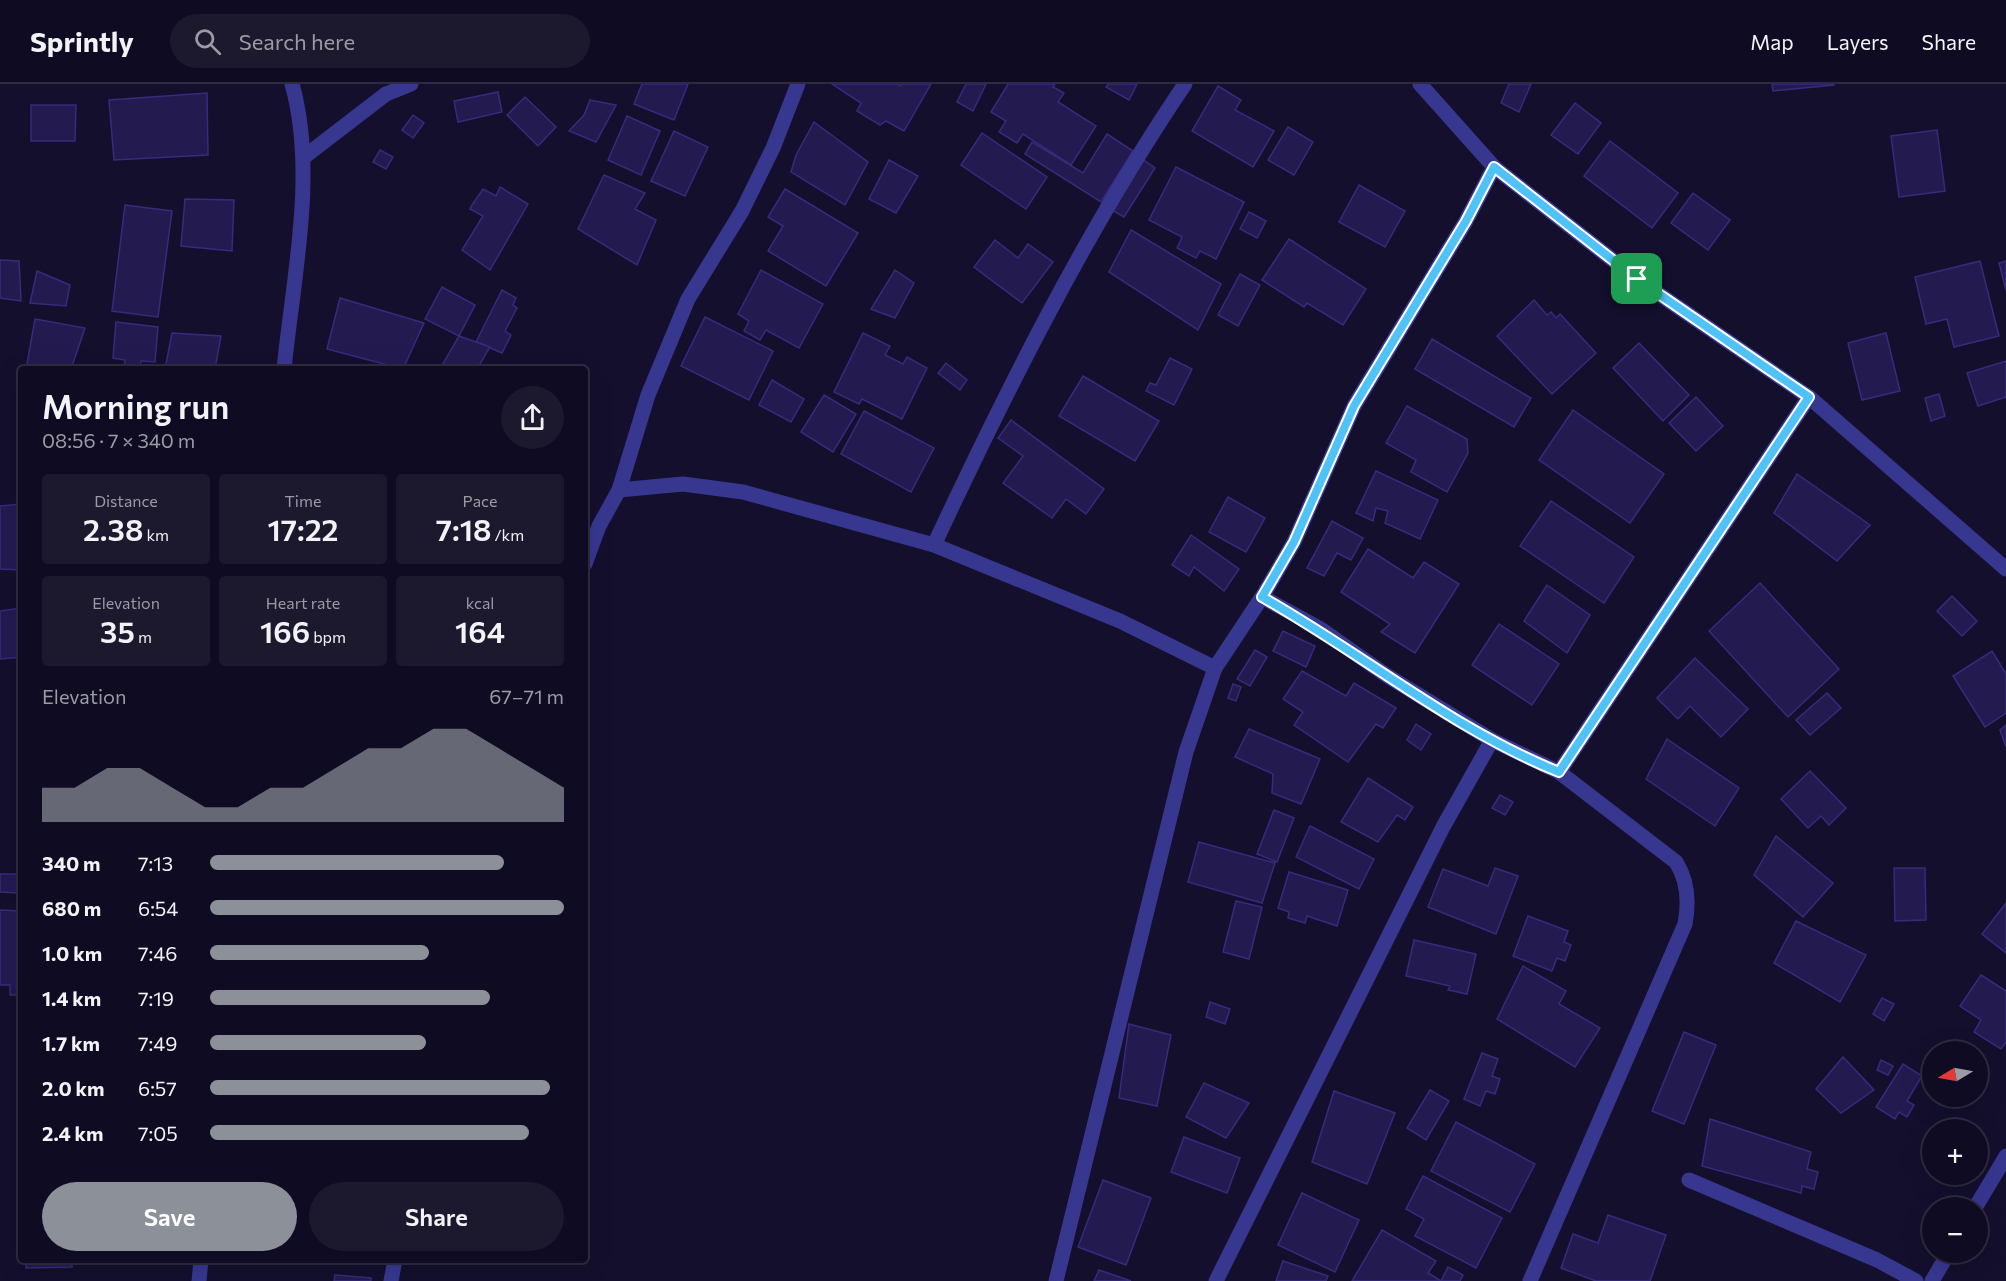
<!DOCTYPE html>
<meta charset="utf-8">
<style>
:root{--surface:#0e0b22;--page:#1c192f;--text:#f1f3f6;--muted:#9b9ba5;--line:#2e2b40;--accent:#8c9099}
body{margin:0;font-family:Commissioner,sans-serif;background:var(--page);color:var(--text);height:100vh;display:flex;flex-direction:column;font-size:22px;white-space:nowrap}
*{box-sizing:border-box;margin:0}
p{font-size:20px;color:var(--muted)}
.icon{flex:none;width:33px;height:33px;fill:none;stroke:currentColor;stroke-width:2;stroke-linecap:round;stroke-linejoin:round}
.map{position:relative;flex:1;overflow:hidden}
.drawer{position:absolute;left:18px;top:282px;width:570px;height:897px;display:flex;flex-direction:column;background:var(--surface);border-radius:6px;box-shadow:0 6px 24px #0002,0 0 0 2px var(--line)}
.drawer>*{flex:none}
.needle{width:39px;rotate:260deg}
.tools{position:absolute;left:1922px;top:957px;display:grid;gap:12px}
.tools a{display:grid;place-items:center;width:66px;height:66px;border-radius:50%;background:var(--surface);box-shadow:0 6px 24px #0002,0 0 0 2px var(--line);font-size:30px}
.pin{position:absolute;display:grid;place-items:center;width:51px;height:51px;color:#fff;margin:-26px;border-radius:12px;box-shadow:0 3px 9px #0006}
.round{display:grid;place-items:center;flex:none;width:63px;height:63px;border-radius:32px;background:var(--page)}
.head{display:flex;align-items:center;justify-content:space-between;height:102px;padding:0 24px}
h1{font-size:33px;font-weight:600;line-height:45px}
.stats{display:grid;grid-template-columns:repeat(3,1fr);gap:9px;height:102px;padding:6px 24px}
.stats div{display:grid;align-content:center;border-radius:6px;background:var(--page);text-align:center}
.stats b{font-size:30px;font-weight:600}
.stats small{font-size:16px;font-weight:400}
.stats p{font-size:16px}
.chart{height:168px;padding:12px 24px}
.chart p{display:flex;justify-content:space-between}
.chart svg{width:100%;height:108px;margin-top:6px;fill:var(--accent);opacity:.7}
.cta{display:flex;gap:12px;margin-top:auto;padding:12px 24px}
.cta a{flex:1;height:69px;border-radius:36px;background:var(--accent);color:#fff;font-size:24px;font-weight:600;line-height:69px;text-align:center}
.cta a+a{background:var(--page);color:var(--text)}
ul{padding:0 24px;list-style:none;font-size:20px}
li{display:grid;grid-template-columns:96px 72px 1fr;align-items:center;height:45px}
li i{height:15px;border-radius:8px;background:var(--accent)}
header{display:flex;align-items:center;gap:36px;box-sizing:border-box;height:84px;padding:0 30px;background:var(--surface);border-bottom:2px solid var(--line)}
header strong{font-size:28px}
nav{display:flex;gap:33px;margin-inline-start:auto;font-size:21px}
.search{width:420px;height:54px;background:var(--page);display:flex;align-items:center;gap:15px;box-sizing:border-box;padding:0 21px;border-radius:33px;color:var(--muted);font-size:22px}
.map>svg:first-child{display:block}
.building{fill:#231a50;stroke:#382a7d;stroke-width:1.5}
.lines{fill:none;stroke-linecap:round;stroke-linejoin:round}
.minor{stroke:#373790;stroke-width:15}
.route-casing{stroke:#fff;stroke-width:12}
.route{stroke:#4fc3f7;stroke-width:8}
</style>
<header>
<strong>Sprintly</strong>
<div class="search"><svg class="icon" aria-label="search" viewBox="0 0 24 24"><circle cx="10" cy="10" r="6"/><path d="M15 15l6 6"/></svg>Search here</div>
<nav><a>Map</a><a>Layers</a><a>Share</a></nav>
</header>
<div class="map">
<svg width="2006" height="1197" viewBox="0 0 2006 1197">
<rect width="100%" height="100%" fill="#130f2d"/>
<!-- building -->
<g class="building">
<path d="M 642,0 L 688,0 L 674,36 L 634,20 Z"/>
<path d="M 832,0 L 897,0 L 901,2 L 902,0 L 931,0 L 904,47 L 886,37 L 880,41 L 857,27 L 861,19 Z"/>
<path d="M 966,0 L 986,0 L 973,27 L 957,18 Z"/>
<path d="M 1008,0 L 1055,0 L 1053,3 L 1064,9 L 1058,18 L 1096,42 L 1071,81 L 1023,50 L 1017,59 L 999,48 L 1006,37 L 991,28 Z"/>
<path d="M 1108,0 L 1137,0 L 1129,16 L 1106,3 Z"/>
<path d="M 1509,0 L 1531,0 L 1519,28 L 1501,19 Z"/>
<path d="M 1772,0 L 1834,0 L 1834,1 L 1773,7 Z"/>
<path d="M 1218,2 L 1241,16 L 1235,26 L 1274,47 L 1253,83 L 1192,47 Z"/>
<path d="M 498,8 L 502,28 L 458,38 L 454,17 Z"/>
<path d="M 207,9 L 208,71 L 114,76 L 109,16 Z"/>
<path d="M 525,13 L 556,43 L 538,62 L 507,31 Z"/>
<path d="M 590,16 L 616,21 L 596,58 L 569,47 L 584,31 Z"/>
<path d="M 1575,19 L 1601,39 L 1578,70 L 1551,51 Z"/>
<path d="M 31,21 L 76,21 L 75,57 L 31,57 Z"/>
<path d="M 413,31 L 424,39 L 413,54 L 402,46 Z"/>
<path d="M 627,32 L 660,47 L 641,91 L 608,76 Z"/>
<path d="M 814,38 L 868,78 L 845,121 L 791,88 L 796,71 Z"/>
<path d="M 1288,43 L 1313,58 L 1294,91 L 1268,76 Z"/>
<path d="M 1937,46 L 1945,107 L 1899,113 L 1891,52 Z"/>
<path d="M 674,47 L 708,63 L 685,112 L 651,97 Z"/>
<path d="M 982,49 L 1047,93 L 1026,125 L 961,81 Z"/>
<path d="M 1107,50 L 1133,67 L 1101,118 L 1025,70 L 1032,58 L 1083,89 Z"/>
<path d="M 1610,57 L 1678,109 L 1652,144 L 1584,92 Z"/>
<path d="M 380,66 L 393,73 L 386,85 L 373,78 Z"/>
<path d="M 1141,74 L 1155,84 L 1124,133 L 1110,125 Z"/>
<path d="M 889,76 L 918,92 L 896,129 L 869,115 Z"/>
<path d="M 1176,83 L 1244,118 L 1216,175 L 1200,167 L 1196,174 L 1177,164 L 1182,153 L 1149,136 Z"/>
<path d="M 604,91 L 645,109 L 635,125 L 656,136 L 637,181 L 578,145 Z"/>
<path d="M 1359,101 L 1405,127 L 1385,163 L 1339,138 Z"/>
<path d="M 500,103 L 528,120 L 490,186 L 462,166 L 483,132 L 470,125 L 472,121 L 483,105 L 496,112 Z"/>
<path d="M 785,105 L 858,149 L 826,202 L 768,167 L 783,142 L 768,133 Z"/>
<path d="M 1693,109 L 1730,136 L 1708,166 L 1671,139 Z"/>
<path d="M 185,115 L 234,116 L 232,167 L 181,162 Z"/>
<path d="M 125,121 L 172,127 L 158,233 L 112,227 Z"/>
<path d="M 1249,128 L 1266,137 L 1257,154 L 1240,145 Z"/>
<path d="M 1131,146 L 1221,200 L 1198,246 L 1109,188 Z"/>
<path d="M 1289,155 L 1366,205 L 1343,241 L 1307,219 L 1304,223 L 1262,196 Z"/>
<path d="M 995,156 L 1018,174 L 1028,160 L 1053,178 L 1022,219 L 974,183 Z"/>
<path d="M 0,176 L 19,177 L 21,217 L 0,214 Z"/>
<path d="M 1980,177 L 1999,252 L 1954,263 L 1947,235 L 1926,240 L 1915,193 Z"/>
<path d="M 2006,177 L 2006,206 L 1999,179 Z"/>
<path d="M 761,186 L 823,220 L 799,264 L 766,246 L 760,256 L 744,247 L 749,237 L 738,230 Z"/>
<path d="M 895,186 L 914,199 L 895,234 L 871,225 Z"/>
<path d="M 37,187 L 70,201 L 66,222 L 30,219 Z"/>
<path d="M 1240,190 L 1260,201 L 1238,242 L 1218,231 Z"/>
<path d="M 442,203 L 475,221 L 459,252 L 425,235 Z"/>
<path d="M 502,206 L 516,214 L 513,221 L 517,224 L 505,247 L 511,251 L 502,269 L 476,258 Z"/>
<path d="M 340,214 L 424,239 L 403,285 L 327,265 Z"/>
<path d="M 1534,216 L 1547,231 L 1551,228 L 1556,234 L 1560,230 L 1596,269 L 1552,310 L 1497,252 Z"/>
<path d="M 705,233 L 773,267 L 749,316 L 681,282 Z"/>
<path d="M 35,235 L 85,244 L 71,285 L 26,285 Z"/>
<path d="M 116,238 L 158,243 L 155,278 L 141,277 L 140,285 L 124,285 L 125,276 L 113,274 Z"/>
<path d="M 172,249 L 221,252 L 215,285 L 165,285 Z"/>
<path d="M 863,249 L 890,262 L 885,271 L 903,280 L 907,273 L 927,284 L 902,335 L 862,315 L 859,320 L 834,308 Z"/>
<path d="M 1886,249 L 1900,307 L 1862,316 L 1848,259 Z"/>
<path d="M 459,252 L 490,263 L 477,285 L 440,285 Z"/>
<path d="M 1432,255 L 1531,314 L 1514,343 L 1415,285 Z"/>
<path d="M 1639,259 L 1689,311 L 1663,337 L 1613,284 Z"/>
<path d="M 1170,274 L 1192,285 L 1174,321 L 1146,307 L 1150,299 L 1156,301 Z"/>
<path d="M 2006,277 L 2006,313 L 1978,322 L 1967,289 Z"/>
<path d="M 946,279 L 967,296 L 960,306 L 938,289 Z"/>
<path d="M 1083,292 L 1159,337 L 1135,377 L 1059,332 Z"/>
<path d="M 772,296 L 804,315 L 791,338 L 759,321 Z"/>
<path d="M 1939,310 L 1945,332 L 1931,337 L 1925,314 Z"/>
<path d="M 824,311 L 856,330 L 833,368 L 801,348 Z"/>
<path d="M 1696,313 L 1723,342 L 1696,367 L 1669,339 Z"/>
<path d="M 1407,322 L 1467,355 L 1468,369 L 1447,408 L 1411,388 L 1416,376 L 1386,359 Z"/>
<path d="M 1573,326 L 1664,390 L 1630,439 L 1539,376 Z"/>
<path d="M 864,327 L 934,364 L 911,408 L 841,370 Z"/>
<path d="M 1011,336 L 1104,405 L 1086,430 L 1066,415 L 1052,434 L 1003,399 L 1023,372 L 998,354 Z"/>
<path d="M 1376,387 L 1438,416 L 1420,455 L 1385,439 L 1388,427 L 1376,424 L 1373,437 L 1356,429 Z"/>
<path d="M 1797,390 L 1870,441 L 1837,477 L 1774,429 Z"/>
<path d="M 1228,413 L 1265,434 L 1246,468 L 1209,448 Z"/>
<path d="M 1551,417 L 1634,473 L 1604,519 L 1520,462 Z"/>
<path d="M 21,420 L 21,486 L 0,485 L 0,422 Z"/>
<path d="M 1332,437 L 1363,454 L 1351,476 L 1337,469 L 1324,492 L 1307,484 Z"/>
<path d="M 1191,451 L 1239,485 L 1224,507 L 1194,483 L 1189,492 L 1172,481 Z"/>
<path d="M 1368,465 L 1413,494 L 1424,478 L 1459,500 L 1415,569 L 1381,548 L 1390,540 L 1341,508 Z"/>
<path d="M 1760,499 L 1839,585 L 1788,633 L 1709,547 Z"/>
<path d="M 1547,501 L 1590,531 L 1567,569 L 1524,537 Z"/>
<path d="M 1952,512 L 1977,537 L 1962,552 L 1937,527 Z"/>
<path d="M 21,524 L 21,573 L 0,575 L 0,527 Z"/>
<path d="M 1499,540 L 1559,580 L 1532,621 L 1472,581 Z"/>
<path d="M 1283,547 L 1315,562 L 1306,583 L 1273,567 Z"/>
<path d="M 1255,566 L 1267,573 L 1250,602 L 1237,595 Z"/>
<path d="M 1992,567 L 2006,590 L 2006,629 L 1985,643 L 1953,592 Z"/>
<path d="M 1695,574 L 1748,625 L 1721,653 L 1690,622 L 1678,635 L 1657,614 Z"/>
<path d="M 1302,587 L 1346,612 L 1354,599 L 1396,624 L 1383,644 L 1376,640 L 1348,678 L 1294,641 L 1303,628 L 1283,615 Z"/>
<path d="M 1233,600 L 1241,603 L 1236,617 L 1228,614 Z"/>
<path d="M 1827,609 L 1841,624 L 1810,651 L 1796,636 Z"/>
<path d="M 1416,640 L 1431,650 L 1421,666 L 1407,656 Z"/>
<path d="M 2006,641 L 2006,663 L 2000,646 Z"/>
<path d="M 1249,645 L 1320,675 L 1301,720 L 1272,709 L 1273,690 L 1235,673 Z"/>
<path d="M 1667,655 L 1739,704 L 1715,742 L 1646,695 Z"/>
<path d="M 1810,687 L 1846,724 L 1829,741 L 1821,732 L 1808,744 L 1781,715 Z"/>
<path d="M 1368,694 L 1413,723 L 1405,736 L 1397,731 L 1378,758 L 1341,738 Z"/>
<path d="M 1500,711 L 1513,718 L 1505,731 L 1492,724 Z"/>
<path d="M 1274,726 L 1294,734 L 1277,778 L 1257,770 Z"/>
<path d="M 1310,742 L 1374,775 L 1359,805 L 1296,773 Z"/>
<path d="M 1776,752 L 1833,799 L 1803,833 L 1754,791 Z"/>
<path d="M 1199,758 L 1275,779 L 1262,819 L 1188,798 Z"/>
<path d="M 1495,784 L 1518,792 L 1496,850 L 1428,823 L 1443,785 L 1488,802 Z"/>
<path d="M 1894,784 L 1925,784 L 1926,836 L 1895,837 Z"/>
<path d="M 1289,788 L 1348,806 L 1337,842 L 1307,832 L 1305,839 L 1288,834 L 1289,828 L 1278,824 Z"/>
<path d="M 0,790 L 21,790 L 21,809 L 0,808 Z"/>
<path d="M 1236,817 L 1262,823 L 1249,875 L 1223,868 Z"/>
<path d="M 2006,819 L 2006,869 L 1982,850 Z"/>
<path d="M 0,826 L 21,827 L 21,911 L 10,911 L 10,901 L 0,901 Z"/>
<path d="M 1528,832 L 1568,847 L 1564,858 L 1571,861 L 1565,877 L 1557,874 L 1552,887 L 1513,872 Z"/>
<path d="M 1796,837 L 1866,871 L 1840,918 L 1774,879 Z"/>
<path d="M 1414,856 L 1476,870 L 1467,910 L 1448,906 L 1450,902 L 1406,892 Z"/>
<path d="M 1523,882 L 1566,907 L 1559,920 L 1600,944 L 1575,983 L 1497,935 Z"/>
<path d="M 1981,891 L 2006,907 L 2006,958 L 2001,965 L 1974,948 L 1981,936 L 1960,922 Z"/>
<path d="M 1882,914 L 1894,920 L 1884,937 L 1873,930 Z"/>
<path d="M 1210,918 L 1230,925 L 1225,940 L 1206,933 Z"/>
<path d="M 1129,940 L 1171,951 L 1157,1022 L 1119,1014 Z"/>
<path d="M 1684,948 L 1716,961 L 1684,1040 L 1652,1027 Z"/>
<path d="M 1482,969 L 1498,975 L 1492,992 L 1500,995 L 1495,1010 L 1486,1007 L 1480,1022 L 1464,1015 Z"/>
<path d="M 1843,973 L 1874,1006 L 1841,1029 L 1816,1005 Z"/>
<path d="M 1881,976 L 1893,982 L 1888,991 L 1877,986 Z"/>
<path d="M 1903,980 L 1922,992 L 1907,1017 L 1914,1021 L 1907,1033 L 1899,1028 L 1895,1035 L 1876,1023 Z"/>
<path d="M 1204,999 L 1249,1019 L 1226,1054 L 1186,1033 Z"/>
<path d="M 1430,1006 L 1449,1017 L 1426,1056 L 1407,1044 Z"/>
<path d="M 1334,1007 L 1395,1029 L 1367,1100 L 1312,1078 Z"/>
<path d="M 1710,1035 L 1811,1068 L 1807,1085 L 1818,1088 L 1814,1105 L 1802,1102 L 1801,1109 L 1702,1082 Z"/>
<path d="M 1456,1038 L 1535,1080 L 1510,1128 L 1431,1087 Z"/>
<path d="M 1184,1053 L 1240,1074 L 1227,1109 L 1171,1088 Z"/>
<path d="M 1423,1092 L 1502,1134 L 1476,1184 L 1415,1152 L 1424,1135 L 1406,1125 Z"/>
<path d="M 1103,1096 L 1151,1114 L 1126,1181 L 1078,1163 Z"/>
<path d="M 1302,1109 L 1359,1136 L 1335,1188 L 1278,1161 Z"/>
<path d="M 1608,1131 L 1666,1151 L 1650,1197 L 1596,1197 L 1561,1184 L 1573,1150 L 1598,1159 Z"/>
<path d="M 1382,1146 L 1436,1177 L 1428,1189 L 1441,1197 L 1448,1183 L 1463,1191 L 1460,1197 L 1352,1197 Z"/>
<path d="M 26,1176 L 72,1176 L 72,1183 L 26,1184 Z"/>
<path d="M 1283,1177 L 1328,1192 L 1326,1197 L 1276,1197 Z"/>
<path d="M 1099,1186 L 1131,1197 L 1094,1197 Z"/>
<path d="M 335,1191 L 371,1194 L 371,1197 L 334,1197 Z"/>
</g>
<g class="lines">
<!-- minor -->
<g class="minor">
<path d="M 1420,0 L 1494,83 L 1637,195 L 1809,313 L 2006,485"/>
<path d="M 304,73 L 386,10 L 411,0"/>
<path d="M 284,285 C 293,194 317,89 292,0"/>
<path d="M 619,406 L 648,311 L 688,215 L 742,127 L 773,64 L 798,0"/>
<path d="M 934,461 C 1007,305 1088,143 1185,0"/>
<path d="M 585,480 L 599,442 L 619,406 L 683,400 L 743,408 L 934,461 L 1120,537 L 1215,584 L 1186,668 L 1056,1197"/>
<path d="M 1262,513 L 1319,544 L 1386,591 L 1492,656"/>
<path d="M 1215,584 L 1262,513 L 1294,458 L 1354,322 L 1466,137 L 1494,83"/>
<path d="M 1689,1096 L 1877,1176 L 1916,1197"/>
<path d="M 1975,1124 L 2006,1072"/>
<path d="M 199,1197 L 201,1176"/>
<path d="M 391,1197 L 395,1176"/>
<path d="M 1216,1197 L 1443,743 L 1492,656 L 1559,688 L 1809,313"/>
<path d="M 1530,1197 L 1685,840 C 1689,819 1688,797 1676,778 L 1559,688"/>
<path d="M 1932,1197 L 1949,1168"/>
</g>
</g>
<g class="lines">
<!-- route casing -->
<g class="route-casing">
<path id="route" d="M 1494,83 L 1637,195 L 1809,313 L 1559,688 C 1452,645 1362,569 1262,513 L 1294,458 L 1354,322 L 1466,137 Z"/>
</g>
<!-- route -->
<use href="#route" class="route"/>
</g>
</svg>
<div class="tools">
<a><svg class="needle" viewBox="-14 -14 28 28"><path d="M0-13l5 13h-10z" fill="#e53935"/><path d="M0 13l5-13h-10z" fill="#9b9ba5"/></svg></a>
<a>+</a>
<a>−</a>
</div>
<div class="pin" style="left:1637px;top:195px;background:#1e9e55"><svg class="icon" aria-label="arrive" viewBox="0 0 24 24"><path d="M6 21V4h12l-3 4 3 4H6"/></svg></div>
<section class="drawer">
<div class="head"><div><h1>Morning run</h1><p>08:56 · 7 × 340 m</p></div><a class="round"><svg class="icon" aria-label="share" viewBox="0 0 24 24"><path d="M12 15V3M7 8l5-5 5 5M5 13v7h14v-7"/></svg></a></div>
<div class="stats">
<div><p>Distance</p><b>2.38<small> km</small></b></div>
<div><p>Time</p><b>17:22</b></div>
<div><p>Pace</p><b>7:18<small> /km</small></b></div>
</div>
<div class="stats">
<div><p>Elevation</p><b>35<small> m</small></b></div>
<div><p>Heart rate</p><b>166<small> bpm</small></b></div>
<div><p>kcal</p><b>164</b></div>
</div>
<div class="chart"><p><span>Elevation</span>67–71 m</p>
<svg viewBox="0 0 160 44" preserveAspectRatio="none"><path d="M0 44V30L10 30L20 22L30 22L40 30L50 38L60 38L70 30L80 30L90 22L100 14L110 14L120 6L130 6L140 14L150 22L160 30V44z"/></svg>
</div>
<ul>
<li><b>340 m</b>7:13<i style="width:83%"></i></li>
<li><b>680 m</b>6:54<i style="width:100%"></i></li>
<li><b>1.0 km</b>7:46<i style="width:62%"></i></li>
<li><b>1.4 km</b>7:19<i style="width:79%"></i></li>
<li><b>1.7 km</b>7:49<i style="width:61%"></i></li>
<li><b>2.0 km</b>6:57<i style="width:96%"></i></li>
<li><b>2.4 km</b>7:05<i style="width:90%"></i></li>
</ul>
<div class="cta"><a>Save</a><a>Share</a></div>
</section>
</div>
